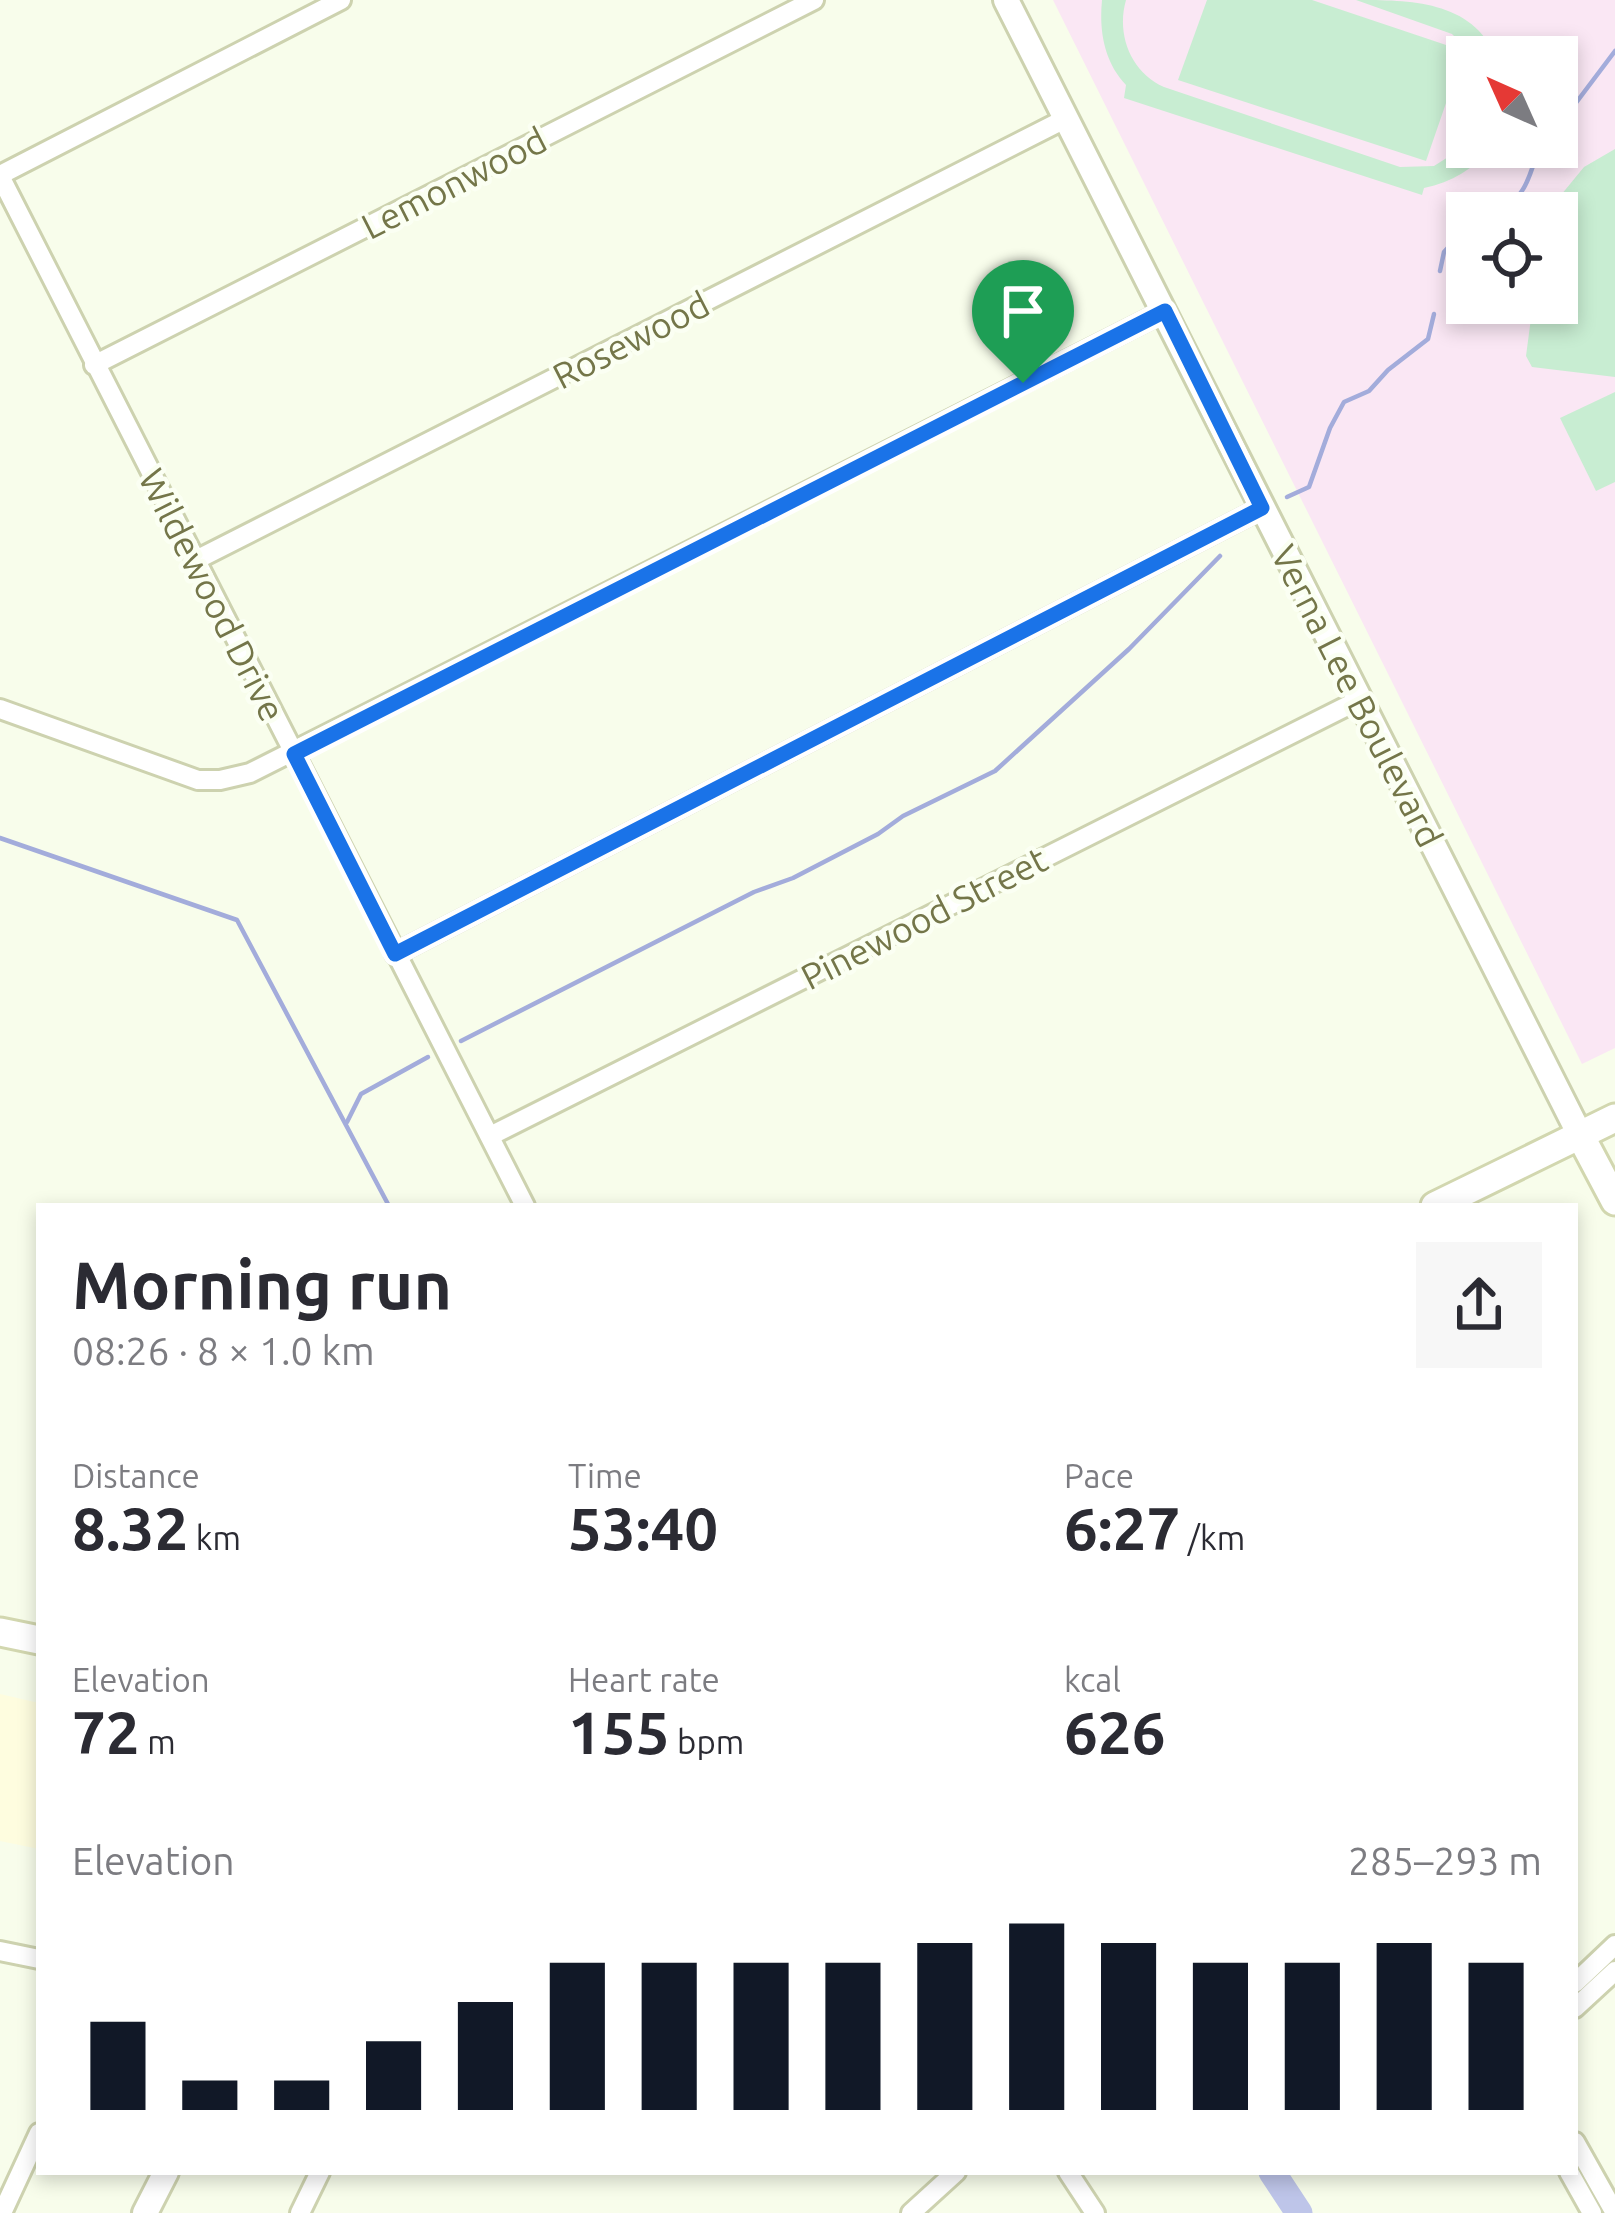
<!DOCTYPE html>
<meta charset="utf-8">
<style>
:root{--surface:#fff;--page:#f7f7f7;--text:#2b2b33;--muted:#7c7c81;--accent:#111827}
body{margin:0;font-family:Ubuntu,sans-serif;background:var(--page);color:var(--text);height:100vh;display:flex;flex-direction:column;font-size:45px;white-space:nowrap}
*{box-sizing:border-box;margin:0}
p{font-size:39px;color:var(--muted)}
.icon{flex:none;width:66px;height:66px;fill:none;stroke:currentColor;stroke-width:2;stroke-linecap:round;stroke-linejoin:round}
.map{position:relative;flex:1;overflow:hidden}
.details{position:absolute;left:36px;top:1203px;width:1542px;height:972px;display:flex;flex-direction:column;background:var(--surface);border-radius:0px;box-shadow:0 6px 18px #0003}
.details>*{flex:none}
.needle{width:78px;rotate:315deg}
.fabs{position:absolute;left:1446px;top:36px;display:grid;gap:24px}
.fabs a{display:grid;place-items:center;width:132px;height:132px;border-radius:0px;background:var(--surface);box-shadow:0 6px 18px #0003;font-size:60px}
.pin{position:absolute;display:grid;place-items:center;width:102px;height:102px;color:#fff;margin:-123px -51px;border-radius:50% 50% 50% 0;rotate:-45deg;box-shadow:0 0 12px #0007}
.pin .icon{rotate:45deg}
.round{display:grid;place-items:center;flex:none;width:126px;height:126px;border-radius:0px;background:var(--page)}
.head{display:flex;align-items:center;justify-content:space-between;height:204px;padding:0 36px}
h1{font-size:66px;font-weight:700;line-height:90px}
.metrics{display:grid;grid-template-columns:repeat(3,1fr);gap:18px;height:204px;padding:12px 36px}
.metrics div{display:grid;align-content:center}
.metrics b{font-size:60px;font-weight:700}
.metrics small{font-size:33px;font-weight:400}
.metrics p{font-size:33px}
.chart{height:336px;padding:24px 36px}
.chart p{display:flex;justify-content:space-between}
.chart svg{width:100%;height:216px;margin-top:12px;stroke:var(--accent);stroke-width:6}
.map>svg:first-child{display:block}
.commercial{fill:#fefddf}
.education{fill:#fae7f4;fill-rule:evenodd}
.green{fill:#c8edd2}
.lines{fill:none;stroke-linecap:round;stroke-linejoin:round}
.stream{stroke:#a3acdb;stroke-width:4.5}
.river{stroke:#bec5e9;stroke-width:27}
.minor-casing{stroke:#cdd2af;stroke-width:24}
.tertiary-casing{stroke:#cdd2af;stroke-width:30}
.secondary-casing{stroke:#d2d7af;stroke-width:33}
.minor{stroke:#fff;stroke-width:18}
.tertiary{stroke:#fff;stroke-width:24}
.secondary{stroke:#fff;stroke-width:27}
.route-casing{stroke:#fff;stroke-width:24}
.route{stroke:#1a73e8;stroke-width:15}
.labels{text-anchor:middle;stroke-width:9;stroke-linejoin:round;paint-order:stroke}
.street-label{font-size:36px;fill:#747649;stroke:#fbfff3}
</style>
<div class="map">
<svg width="1615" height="2213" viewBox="0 0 1615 2213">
<rect width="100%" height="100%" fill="#f8fdeb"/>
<!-- commercial -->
<path class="commercial" d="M 0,1694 L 39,1703 L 39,1849 L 0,1841 Z"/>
<!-- education -->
<path class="education" d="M 1053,0 L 1615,0 L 1615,1048 L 1582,1064 ZM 1467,57 L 1557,57 L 1557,147 L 1467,147 ZM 1467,213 L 1557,213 L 1557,303 L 1467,303 Z"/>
<!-- green -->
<g class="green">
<path d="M 1102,0 L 1126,0 C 1116,35 1131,72 1164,87 L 1400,167 L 1434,166 L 1467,145 L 1492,147 C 1474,169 1452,182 1424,188 L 1422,195 L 1124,98 L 1126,85 C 1104,62 1099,31 1102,0 Z"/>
<path d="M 1207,0 L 1312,0 L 1464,51 L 1426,161 L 1178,80 Z"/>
<path d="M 1356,0 C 1409,0 1472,0 1496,57 L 1475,57 L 1452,34 Z"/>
<path d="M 1615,149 L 1615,377 L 1532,367 L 1526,356 L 1533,303 L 1557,303 L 1557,213 L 1550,213 L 1552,206 L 1584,167 Z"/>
<path d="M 1615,392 L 1615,482 L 1596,491 L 1560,418 Z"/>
</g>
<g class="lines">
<!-- stream -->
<g class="stream">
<path d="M 1557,128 L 1615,51"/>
<path d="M 1489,213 C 1530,198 1526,180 1540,147"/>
<path d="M 1440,271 L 1444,252 L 1467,227"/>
<path d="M 1287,497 L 1309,487 L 1330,428 L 1344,402 L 1369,391 L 1388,370 L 1428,339 L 1434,314"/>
<path d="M 0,838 L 237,920 L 389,1206"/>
<path d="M 461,1041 L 754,892 L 793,878 L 878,834 L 903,816 L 995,771 L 1129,649 L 1220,556"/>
<path d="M 347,1122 L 361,1094 L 428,1057"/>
</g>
<!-- river -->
<path class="river" d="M 1272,2172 L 1299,2213"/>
<!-- minor casing -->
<g class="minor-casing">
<g id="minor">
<path d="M 0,175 L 341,0"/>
<path d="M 0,176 L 525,1206"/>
<path d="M 94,365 L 814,0"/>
<path d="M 194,561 L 1067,118"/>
<path d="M 0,709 L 198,780 L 220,780 L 250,773 L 1165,311"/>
<path d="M 395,954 L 1262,508"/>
<path d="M 490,1136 L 1359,700"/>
<path d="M 0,1951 L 39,1959"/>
<path d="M 1575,1983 L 1615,1945"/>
<path d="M 1575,2008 L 1615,1971"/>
<path d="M 1575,2142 L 1615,2213"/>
<path d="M 1068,2172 L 1095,2213"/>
<path d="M 1569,2172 L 1592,2213"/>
<path d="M 2,2213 L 39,2133"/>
<path d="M 300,2213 L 320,2172"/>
<path d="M 911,2213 L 956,2172"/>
</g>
</g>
<!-- tertiary casing -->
<g class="tertiary-casing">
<g id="tertiary">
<path d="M 1006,0 L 1580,1135"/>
<path d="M 145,2213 L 166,2172"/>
</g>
</g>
<!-- secondary casing -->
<g class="secondary-casing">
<g id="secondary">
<path d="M 1580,1135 L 1615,1201"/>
<path d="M 1435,1206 L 1615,1118"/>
<path d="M 0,1632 L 39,1640"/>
</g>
</g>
<!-- minor -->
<use href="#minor" class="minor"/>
<!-- tertiary -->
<use href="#tertiary" class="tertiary"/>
<!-- secondary -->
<use href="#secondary" class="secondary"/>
</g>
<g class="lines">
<!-- route casing -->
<g class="route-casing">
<path id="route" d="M 1165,311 L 1262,508 L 395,954 L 294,754 Z"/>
</g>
<!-- route -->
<use href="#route" class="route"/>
</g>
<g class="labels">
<!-- street labels -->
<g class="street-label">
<text transform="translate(454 183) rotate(-27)" y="13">Lemonwood</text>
<text transform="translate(631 340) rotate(-27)" y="13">Rosewood</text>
<text transform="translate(212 595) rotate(63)" y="13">Wildewood Drive</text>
<text transform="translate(1357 696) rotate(63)" y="13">Verna Lee Boulevard</text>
<text transform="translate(924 918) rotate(-27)" y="13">Pinewood Street</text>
</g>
</g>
</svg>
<div class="fabs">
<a><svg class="needle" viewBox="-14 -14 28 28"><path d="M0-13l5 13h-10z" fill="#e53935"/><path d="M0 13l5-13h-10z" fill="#7c7c81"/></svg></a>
<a><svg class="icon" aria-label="locate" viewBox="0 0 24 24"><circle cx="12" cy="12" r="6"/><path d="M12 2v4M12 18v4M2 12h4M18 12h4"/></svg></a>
</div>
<div class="pin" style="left:1023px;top:383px;background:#1e9e55"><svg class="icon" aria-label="arrive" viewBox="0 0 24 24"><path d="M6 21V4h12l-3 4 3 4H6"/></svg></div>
<section class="details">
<div class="head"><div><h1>Morning run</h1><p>08:26 · 8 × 1.0 km</p></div><a class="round"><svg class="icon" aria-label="share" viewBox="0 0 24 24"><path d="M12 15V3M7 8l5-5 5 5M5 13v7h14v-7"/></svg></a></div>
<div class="metrics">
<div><p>Distance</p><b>8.32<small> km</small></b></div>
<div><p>Time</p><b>53:40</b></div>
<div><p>Pace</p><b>6:27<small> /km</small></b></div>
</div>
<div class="metrics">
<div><p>Elevation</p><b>72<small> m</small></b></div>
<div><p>Heart rate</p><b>155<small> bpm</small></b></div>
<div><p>kcal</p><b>626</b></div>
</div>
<div class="chart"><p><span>Elevation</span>285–293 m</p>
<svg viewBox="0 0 160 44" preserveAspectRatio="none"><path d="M5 44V26M15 44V38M25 44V38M35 44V30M45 44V22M55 44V14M65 44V14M75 44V14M85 44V14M95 44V10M105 44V6M115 44V10M125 44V14M135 44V14M145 44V10M155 44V14"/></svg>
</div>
</section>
</div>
